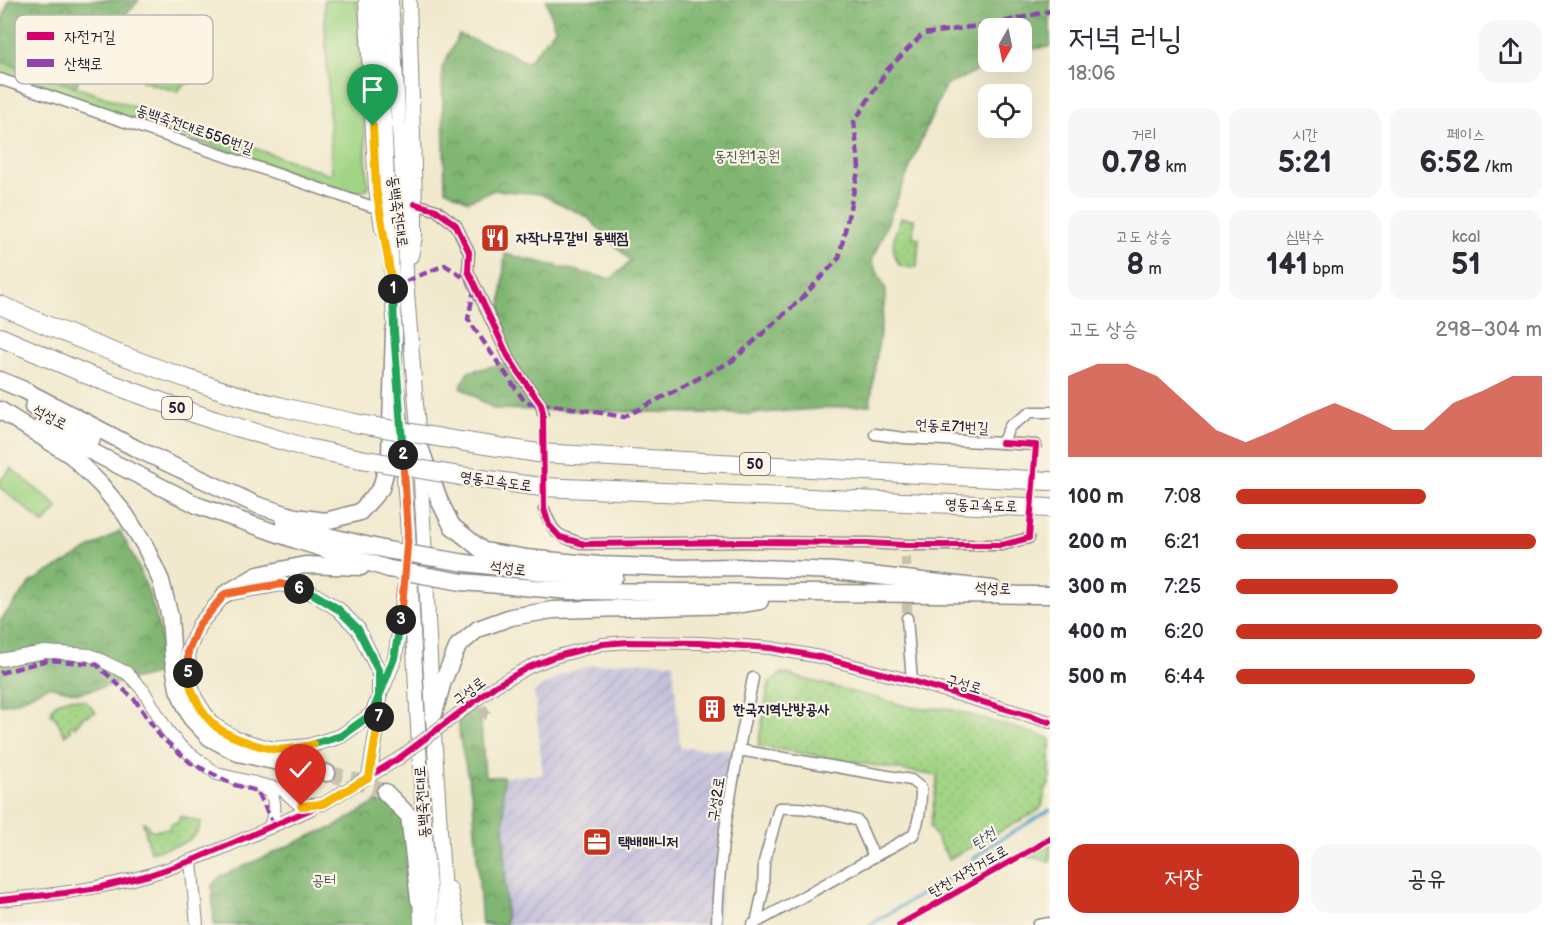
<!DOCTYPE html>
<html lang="ko">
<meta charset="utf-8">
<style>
:root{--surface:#fff;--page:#f7f7f7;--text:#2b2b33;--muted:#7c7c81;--accent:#c8321e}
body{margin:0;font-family:"Balsamiq Sans","Poor Story",sans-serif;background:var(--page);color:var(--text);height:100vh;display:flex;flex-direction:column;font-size:22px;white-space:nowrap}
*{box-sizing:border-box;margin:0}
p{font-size:20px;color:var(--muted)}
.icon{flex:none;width:33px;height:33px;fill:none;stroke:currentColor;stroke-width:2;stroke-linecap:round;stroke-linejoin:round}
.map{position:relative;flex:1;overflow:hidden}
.sheet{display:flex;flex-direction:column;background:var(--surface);width:510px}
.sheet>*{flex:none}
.needle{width:39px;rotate:189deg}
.buttons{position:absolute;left:978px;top:18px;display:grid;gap:12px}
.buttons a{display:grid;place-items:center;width:54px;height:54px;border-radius:12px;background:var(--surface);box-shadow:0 6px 24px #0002;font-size:30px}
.pin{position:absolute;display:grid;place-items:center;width:51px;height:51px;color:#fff;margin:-62px -26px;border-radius:50% 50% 50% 0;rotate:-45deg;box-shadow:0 0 6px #0007}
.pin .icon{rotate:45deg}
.km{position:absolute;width:30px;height:30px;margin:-15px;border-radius:50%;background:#222;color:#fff;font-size:16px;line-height:30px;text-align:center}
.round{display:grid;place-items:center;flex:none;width:63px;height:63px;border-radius:18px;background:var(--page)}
.overview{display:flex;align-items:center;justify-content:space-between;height:102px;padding:0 18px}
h1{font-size:33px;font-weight:600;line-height:45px}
.metrics{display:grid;grid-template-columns:repeat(3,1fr);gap:9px;height:102px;padding:6px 18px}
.metrics div{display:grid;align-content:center;border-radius:15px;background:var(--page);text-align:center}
.metrics b{font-size:30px;font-weight:600}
.metrics small{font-size:16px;font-weight:400}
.metrics p{font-size:16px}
.chart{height:168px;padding:12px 18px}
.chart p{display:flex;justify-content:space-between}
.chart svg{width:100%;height:108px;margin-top:6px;fill:var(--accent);opacity:.7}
.button{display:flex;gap:12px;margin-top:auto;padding:12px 18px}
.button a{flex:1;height:69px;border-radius:18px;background:var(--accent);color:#fff;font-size:24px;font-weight:600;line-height:69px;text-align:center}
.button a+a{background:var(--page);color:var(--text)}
ul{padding:0 18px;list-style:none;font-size:20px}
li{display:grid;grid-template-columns:96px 72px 1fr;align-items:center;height:45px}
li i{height:15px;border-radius:8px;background:var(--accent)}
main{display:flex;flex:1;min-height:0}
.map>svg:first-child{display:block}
.industrial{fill:url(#industrial-furrows)}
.grass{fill:#a1d484;stroke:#627b60;stroke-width:1.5}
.forest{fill:url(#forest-crowns);stroke:#516c56;stroke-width:1.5}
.park{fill:url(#park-dots);stroke:#627b60;stroke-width:1.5}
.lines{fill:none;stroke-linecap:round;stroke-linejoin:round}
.stream{stroke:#55a5d0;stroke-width:3}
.minor-tunnel{stroke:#c7c1b0;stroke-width:10;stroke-dasharray:10 5;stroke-linecap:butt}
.trunk-tunnel{stroke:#c7c1b0;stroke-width:16;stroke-dasharray:16 8;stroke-linecap:butt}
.minor-casing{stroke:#898684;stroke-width:13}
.tertiary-casing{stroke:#898684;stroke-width:14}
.secondary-casing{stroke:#898684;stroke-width:16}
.trunk-casing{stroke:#898684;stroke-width:19}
.motorway-casing{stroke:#898684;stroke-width:20}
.minor{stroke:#fff;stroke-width:10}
.tertiary{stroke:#fff;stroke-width:12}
.secondary{stroke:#fff;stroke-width:14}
.trunk{stroke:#fff;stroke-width:16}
.motorway{stroke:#fff;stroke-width:18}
.tertiary-bridge-casing{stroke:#898684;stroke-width:14;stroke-linecap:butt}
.secondary-bridge-casing{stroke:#898684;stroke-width:16;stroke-linecap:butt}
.trunk-bridge-casing{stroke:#898684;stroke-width:19;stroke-linecap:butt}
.motorway-bridge-casing{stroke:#898684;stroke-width:20;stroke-linecap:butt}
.tertiary-bridge{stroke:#fff;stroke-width:12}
.secondary-bridge{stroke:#fff;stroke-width:14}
.trunk-bridge{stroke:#fff;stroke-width:16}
.motorway-bridge{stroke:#fff;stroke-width:18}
.quiet{stroke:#8e44ad;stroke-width:4.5;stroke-dasharray:9 4.5;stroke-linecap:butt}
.cycleway-casing{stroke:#fcf5e5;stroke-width:10}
.cycleway{stroke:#d6006c;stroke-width:6}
.split-1-casing{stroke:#fff;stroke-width:12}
.split-2-casing{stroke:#fff;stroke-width:12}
.split-3-casing{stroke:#fff;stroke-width:12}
.split-4-casing{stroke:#fff;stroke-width:12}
.split-5-casing{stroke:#fff;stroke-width:12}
.split-6-casing{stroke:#fff;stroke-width:12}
.split-7-casing{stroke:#fff;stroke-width:12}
.split-8-casing{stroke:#fff;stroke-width:12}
.split-1{stroke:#f5b400;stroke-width:8}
.split-2{stroke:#22a559;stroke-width:8}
.split-3{stroke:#f0652b;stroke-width:8}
.split-4{stroke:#22a559;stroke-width:8}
.split-5{stroke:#f5b400;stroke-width:8}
.split-6{stroke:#f0652b;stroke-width:8}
.split-7{stroke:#22a559;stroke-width:8}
.split-8{stroke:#f5b400;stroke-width:8}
.labels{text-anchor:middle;stroke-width:4.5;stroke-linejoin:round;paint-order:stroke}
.shield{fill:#fcf5e5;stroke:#63616e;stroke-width:1.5}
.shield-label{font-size:14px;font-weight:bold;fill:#22223b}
.street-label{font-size:15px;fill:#22223b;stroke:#fcf5e5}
.park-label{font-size:15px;fill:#485751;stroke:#fcf5e5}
.poi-label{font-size:15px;font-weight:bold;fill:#22223b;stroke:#fcf5e5;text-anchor:start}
.water-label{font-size:16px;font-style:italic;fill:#365677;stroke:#fcf5e5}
.key{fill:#fcf5e5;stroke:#bbb6b2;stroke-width:1.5}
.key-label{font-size:16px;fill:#22223b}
</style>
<main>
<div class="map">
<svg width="1050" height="925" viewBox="0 0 1050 925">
<defs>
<pattern id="industrial-furrows" width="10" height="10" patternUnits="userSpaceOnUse" patternTransform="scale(1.5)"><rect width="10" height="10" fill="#c4c0db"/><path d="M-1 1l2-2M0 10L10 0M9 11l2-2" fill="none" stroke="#a8a5bd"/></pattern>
<pattern id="forest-crowns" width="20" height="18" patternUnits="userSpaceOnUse" patternTransform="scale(1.5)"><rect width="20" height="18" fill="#80b672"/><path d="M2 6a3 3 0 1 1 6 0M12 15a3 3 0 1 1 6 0" fill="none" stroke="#68945f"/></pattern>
<pattern id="park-dots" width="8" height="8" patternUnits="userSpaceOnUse" patternTransform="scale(1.5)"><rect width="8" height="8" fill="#a1d484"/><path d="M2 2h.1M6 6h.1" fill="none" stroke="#8ab673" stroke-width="1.8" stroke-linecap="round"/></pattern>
</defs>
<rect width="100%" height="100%" fill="#fcf5e5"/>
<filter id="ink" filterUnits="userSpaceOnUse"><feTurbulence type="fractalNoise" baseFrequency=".0167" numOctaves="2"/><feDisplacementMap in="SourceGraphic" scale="12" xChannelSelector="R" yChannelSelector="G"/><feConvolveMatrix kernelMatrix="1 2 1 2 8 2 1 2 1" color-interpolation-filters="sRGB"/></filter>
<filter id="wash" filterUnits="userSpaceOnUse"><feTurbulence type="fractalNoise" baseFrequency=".008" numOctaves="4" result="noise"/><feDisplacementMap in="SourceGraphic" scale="24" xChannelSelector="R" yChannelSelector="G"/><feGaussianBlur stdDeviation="1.35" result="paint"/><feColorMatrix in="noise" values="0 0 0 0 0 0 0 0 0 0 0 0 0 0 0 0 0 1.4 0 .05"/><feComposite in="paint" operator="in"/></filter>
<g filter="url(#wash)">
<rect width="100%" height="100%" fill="#f0e9cd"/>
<!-- industrial -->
<path class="industrial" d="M 628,661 L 673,663 L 680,748 L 739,750 L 717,925 L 506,925 L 503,777 L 543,774 L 534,692 L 561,675 L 589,666 Z"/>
<!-- grass -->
<g class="grass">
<path d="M 324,0 L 357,0 L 368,189 L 355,194 L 0,75 L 0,61 L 332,175 Z"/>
<path d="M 11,468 L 58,507 L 44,524 L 0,487 L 0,481 Z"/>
</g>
<!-- forest -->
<g class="forest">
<path d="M 9,0 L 139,0 C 130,13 119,19 108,29 C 91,45 83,65 76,87 L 0,61 L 0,29 Z"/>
<path d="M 546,0 L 1050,0 L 1050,47 L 1022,50 L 1022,28 L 988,28 L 988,62 L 995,62 L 945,86 L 920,143 L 872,261 L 886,290 L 870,405 L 748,414 L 494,409 L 460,387 L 468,372 L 511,362 L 500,320 L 505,254 L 611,279 L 631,261 L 587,217 L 540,194 L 494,190 L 468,201 L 445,189 L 442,68 L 459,35 L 505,51 L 527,63 L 555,29 Z"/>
<path d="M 120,531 C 139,565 154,600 161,639 C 163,650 163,661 164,672 L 78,693 L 48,686 L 18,701 L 0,705 L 0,621 L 31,582 Z"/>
<path d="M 456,694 L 479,714 L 481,724 L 485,777 L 503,777 L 506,925 L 482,925 L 473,801 L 460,739 Z"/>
<path d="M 394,792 L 405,806 L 417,925 L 214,925 L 212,885 L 220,877 L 317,833 L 332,828 Z"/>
</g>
<!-- park -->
<g class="park">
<path d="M 156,64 L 193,77 L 191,82 L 183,85 L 177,92 L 142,81 L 145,70 L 153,72 Z"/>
<path d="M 901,218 L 914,219 L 913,237 L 919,238 L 917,267 L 900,266 C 889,249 893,236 901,218 Z"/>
<path d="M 782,673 L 909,707 L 924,709 L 946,708 L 1050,738 L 1050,784 L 1046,788 L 1042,806 L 1038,811 L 949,859 L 930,827 L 938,776 L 758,746 L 769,683 Z"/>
<path d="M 71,698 L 85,701 L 96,712 L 83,717 L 75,727 L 73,725 L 71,726 L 69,728 L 71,731 L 65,735 C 59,728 60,719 50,714 L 53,711 L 51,709 C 56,702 62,700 71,698 Z"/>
<path d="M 180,816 L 201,822 C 196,846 171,846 150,852 L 143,822 L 147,824 L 149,829 L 156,831 L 163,829 L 168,830 L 171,824 L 178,822 Z"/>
<path d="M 1050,843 L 1050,861 L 1025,856 Z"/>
</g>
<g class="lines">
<!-- stream -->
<path class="stream" d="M 869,925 L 954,875 L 988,847 L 1050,810"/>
</g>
</g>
<g filter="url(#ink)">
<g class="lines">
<!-- minor-tunnel -->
<g class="minor-tunnel">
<path d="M 543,413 L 544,509"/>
<path d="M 1029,538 L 1036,445"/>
<path d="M 906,557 L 907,618"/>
<path d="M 473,695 L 487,715 L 490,716"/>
</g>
<!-- trunk-tunnel -->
<path class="trunk-tunnel" d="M 327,773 L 356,781 L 385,792"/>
<!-- minor casing -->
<g class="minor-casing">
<g id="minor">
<path d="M 0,79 L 379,209"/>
<path d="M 415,204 L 436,210 L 456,225 L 469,252 L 468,271 L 508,356 L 520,375 L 541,404 L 543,413"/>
<path d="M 875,434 L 904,438 L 1002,443 L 1010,426 L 1031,412 L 1050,412"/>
<path d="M 1002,443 L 1036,445"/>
<path d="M 544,509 C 553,535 558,536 584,544 L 743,542 L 867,543 L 905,545 L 1002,545 L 1029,538"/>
<path d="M 907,618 L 912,681"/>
<path d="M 739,750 L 911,780 L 921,788 C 921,805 920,820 913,835 L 752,925"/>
<path d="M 756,923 L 763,891 L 764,862 L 779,808 C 809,806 829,813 858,821 L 874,857"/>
<path d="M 717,925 C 718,842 737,760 753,678"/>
<path d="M 1038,925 L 1050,923"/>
</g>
</g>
<!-- tertiary casing -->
<g class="tertiary-casing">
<g id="tertiary">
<path d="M 0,660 L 45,652 L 90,655 L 127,673 L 143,690 L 167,730 L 180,746 L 217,774 L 283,790 L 301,806 L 323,804"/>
<path d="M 529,667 L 554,657 L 580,650 L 603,644 L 628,642 L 700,643 L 771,648 L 820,657 L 912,681 L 1050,722"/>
<path d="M 262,788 L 272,793 C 276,808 275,813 269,828"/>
<path d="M 191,861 L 197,925"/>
<path d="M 0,900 C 50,895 100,889 148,875 C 205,858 259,832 313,808"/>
</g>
</g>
<!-- secondary casing -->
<g class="secondary-casing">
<g id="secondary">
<path d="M 366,0 L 376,188 L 382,228"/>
<path d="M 378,0 L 395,339"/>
<path d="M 391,0 L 405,223 L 406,281 L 419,441"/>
<path d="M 409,0 L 415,204 L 415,237 L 411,256"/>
<path d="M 398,392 L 408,533 L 421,785 L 432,925"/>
<path d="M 420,460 L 433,717 L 446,925"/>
<path d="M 379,672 L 358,629 L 338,609 L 312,593 L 281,584 L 225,594 L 199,625 L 188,651 L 189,678 L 195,698 L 212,724 L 237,739 L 273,749 L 309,746 L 341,736 L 372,714 L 395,658 L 401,621 L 404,589"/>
<path d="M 450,889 L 458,925"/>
<path d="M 420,891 L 421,925"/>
</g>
</g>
<!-- trunk casing -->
<g class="trunk-casing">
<g id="trunk">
<path d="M 0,380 L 24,390 L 137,449 L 257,505 L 295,517 L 326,521 L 360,512 L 381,488 L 390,455 L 394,331"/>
<path d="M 33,407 L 92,439"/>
<path d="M 0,410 L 72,456 L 101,485 L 125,514 L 145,546 L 161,581 L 170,617 L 173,659 L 178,689 L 191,718 L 210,738 L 238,753 L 327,773"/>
<path d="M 41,426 L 199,506 L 296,540 L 389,569"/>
<path d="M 419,445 L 440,502 L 452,526 L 483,551 L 526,558 L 599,565 L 681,568 L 735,567 L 835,571 L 993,589"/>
<path d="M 284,522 L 302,530 L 387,550"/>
<path d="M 466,563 L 575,576 L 615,576"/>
<path d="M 462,582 L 570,591 L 1050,595"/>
<path d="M 225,594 L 258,575 L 305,565 L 361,567"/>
<path d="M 433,717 L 443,681 L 458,646 L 478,629 L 511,617 L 553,610 L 735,605 L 760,601"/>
<path d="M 385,792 L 409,816 L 419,900"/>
</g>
</g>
<!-- motorway casing -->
<g class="motorway-casing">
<g id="motorway">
<path d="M 0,305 C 71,337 144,365 218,389 C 264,404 312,414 360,424"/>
<path d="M 0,337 L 88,375 L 150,398 L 216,421 L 307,448 L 361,459"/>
<path d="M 460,441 L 538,453 L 1050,481"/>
<path d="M 460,476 L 541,487 L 1050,508"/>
</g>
</g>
<!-- minor -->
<use href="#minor" class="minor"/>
<!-- tertiary -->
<use href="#tertiary" class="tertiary"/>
<!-- secondary -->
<use href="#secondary" class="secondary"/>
<!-- trunk -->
<use href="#trunk" class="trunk"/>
<!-- motorway -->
<use href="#motorway" class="motorway"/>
<!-- tertiary-bridge casing -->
<g class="tertiary-bridge-casing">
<path id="tertiary-bridge" d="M 323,804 L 398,759 L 495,686 L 529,667"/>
</g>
<!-- secondary-bridge casing -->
<g class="secondary-bridge-casing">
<path id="secondary-bridge" d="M 369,777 L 379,716 L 379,672"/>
</g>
<!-- trunk-bridge casing -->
<g class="trunk-bridge-casing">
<g id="trunk-bridge">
<path d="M 387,550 L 466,563"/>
<path d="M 389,569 L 462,582"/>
</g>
</g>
<!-- motorway-bridge casing -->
<g class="motorway-bridge-casing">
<g id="motorway-bridge">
<path d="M 360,424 L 460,441"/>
<path d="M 361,459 L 460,476"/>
</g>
</g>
<!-- tertiary-bridge -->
<use href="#tertiary-bridge" class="tertiary-bridge"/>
<!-- secondary-bridge -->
<use href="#secondary-bridge" class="secondary-bridge"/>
<!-- trunk-bridge -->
<use href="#trunk-bridge" class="trunk-bridge"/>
<!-- motorway-bridge -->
<use href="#motorway-bridge" class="motorway-bridge"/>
<!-- quiet -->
<g class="quiet">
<path d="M 406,281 L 445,265 L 475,285 L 468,319 L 525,402 L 567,407 L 624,417 L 732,361 L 801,299 L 839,258 L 859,167 L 854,122 L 887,70 L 923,34 L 998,23 L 1050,11"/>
<path d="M 0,673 L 48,660 L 96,664 L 135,700 L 160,736 L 191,763 L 235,785 L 257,791 L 274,825"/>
</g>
<!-- cycleway casing -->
<g class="cycleway-casing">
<g id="cycleway">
<path d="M 415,204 L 436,210 L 456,225 L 469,252 L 468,271 L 508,356 L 520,375 L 541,404 L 543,413 L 544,509 L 549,525 L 560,537 L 584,544 L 743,542 L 867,543 L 905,545 L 1002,545 L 1029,538 L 1036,445 L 1002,443"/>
<path d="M 0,900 L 65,893 L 98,888 L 149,875 L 191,861 L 323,804 L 398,759 L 495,686 L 529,667 L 554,657 L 603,644 L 628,642 L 700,643 L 771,648 L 820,657 L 912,681 L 1050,722"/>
<path d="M 899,925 L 1050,839"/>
</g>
</g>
<!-- cycleway -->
<use href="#cycleway" class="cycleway"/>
</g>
</g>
<g class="lines" filter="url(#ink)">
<!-- split-1 casing -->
<g class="split-1-casing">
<path id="split-1" d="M 373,126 L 376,188 L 393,289"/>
</g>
<!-- split-2 casing -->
<g class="split-2-casing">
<path id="split-2" d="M 393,289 L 394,331 L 403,455"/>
</g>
<!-- split-3 casing -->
<g class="split-3-casing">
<path id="split-3" d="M 401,620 L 408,533 L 403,455"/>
</g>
<!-- split-4 casing -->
<g class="split-4-casing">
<path id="split-4" d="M 314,744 L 341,736 L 372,714 L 394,658 L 401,620"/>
</g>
<!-- split-5 casing -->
<g class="split-5-casing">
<path id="split-5" d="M 188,673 C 189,689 200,711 212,723 C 223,735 256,746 272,749 C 282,751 304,747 314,744"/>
</g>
<!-- split-6 casing -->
<g class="split-6-casing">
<path id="split-6" d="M 188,673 L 188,651 L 199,625 L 225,594 L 281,584 L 299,589"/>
</g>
<!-- split-7 casing -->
<g class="split-7-casing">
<path id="split-7" d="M 299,589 L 312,593 L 338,609 L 358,629 L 379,672 L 379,717"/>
</g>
<!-- split-8 casing -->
<g class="split-8-casing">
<path id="split-8" d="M 301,806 L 323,804 L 369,777 L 379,717"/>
</g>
<!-- split-1 -->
<use href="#split-1" class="split-1"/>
<!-- split-2 -->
<use href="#split-2" class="split-2"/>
<!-- split-3 -->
<use href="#split-3" class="split-3"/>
<!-- split-4 -->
<use href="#split-4" class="split-4"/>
<!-- split-5 -->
<use href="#split-5" class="split-5"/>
<!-- split-6 -->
<use href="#split-6" class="split-6"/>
<!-- split-7 -->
<use href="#split-7" class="split-7"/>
<!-- split-8 -->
<use href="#split-8" class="split-8"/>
</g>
<!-- icons -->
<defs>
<g id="restaurant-square" transform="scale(1.5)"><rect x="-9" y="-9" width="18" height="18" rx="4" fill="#c8321e" stroke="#fcf5e5"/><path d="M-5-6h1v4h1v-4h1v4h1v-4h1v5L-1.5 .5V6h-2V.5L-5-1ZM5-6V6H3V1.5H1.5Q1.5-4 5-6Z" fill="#fff"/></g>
<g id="building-square" transform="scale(1.5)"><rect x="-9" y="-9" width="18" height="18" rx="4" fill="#c8321e" stroke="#fcf5e5"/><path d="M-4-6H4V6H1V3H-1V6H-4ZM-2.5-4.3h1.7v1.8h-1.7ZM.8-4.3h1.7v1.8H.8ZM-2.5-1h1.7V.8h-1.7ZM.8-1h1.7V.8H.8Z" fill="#fff"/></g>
<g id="office-square" transform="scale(1.5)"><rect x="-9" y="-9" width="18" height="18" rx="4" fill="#c8321e" stroke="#fcf5e5"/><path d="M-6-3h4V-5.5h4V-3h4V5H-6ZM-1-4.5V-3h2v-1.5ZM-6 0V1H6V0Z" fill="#fff"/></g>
</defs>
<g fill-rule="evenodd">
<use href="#restaurant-square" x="495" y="238"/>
<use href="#building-square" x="712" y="709"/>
<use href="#office-square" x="597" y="842"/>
</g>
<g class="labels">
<!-- shield labels -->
<g class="shield">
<rect x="162" y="397" width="30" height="22" rx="4.5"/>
<rect x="740" y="453" width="30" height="22" rx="4.5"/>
</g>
<g class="shield-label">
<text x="177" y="413">50</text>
<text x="755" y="469">50</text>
</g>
<!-- street labels -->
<g class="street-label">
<text transform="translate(195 129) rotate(19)" y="5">동백죽전대로556번길</text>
<text transform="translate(398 212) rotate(82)" y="5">동백죽전대로</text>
<text transform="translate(50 417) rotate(28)" y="5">석성로</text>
<text transform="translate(952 426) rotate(3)" y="5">언동로71번길</text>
<text transform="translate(496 481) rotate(8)" y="5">영동고속도로</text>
<text transform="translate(981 505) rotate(2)" y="5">영동고속도로</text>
<text transform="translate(508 568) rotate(7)" y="5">석성로</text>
<text transform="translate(993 588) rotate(2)" y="5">석성로</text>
<text transform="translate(964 684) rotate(16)" y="5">구성로</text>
<text transform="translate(469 691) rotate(-37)" y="5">구성로</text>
<text transform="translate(716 799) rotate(-81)" y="5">구성2로</text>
<text transform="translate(422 802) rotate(-94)" y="5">동백죽전대로</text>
<text transform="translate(968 871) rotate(-30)" y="5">탄천 자전거도로</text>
</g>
<!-- park labels -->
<g class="park-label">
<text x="747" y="161">동진원1공원</text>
<text x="324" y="885">공터</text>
</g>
<!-- poi labels -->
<g class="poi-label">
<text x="516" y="243">자작나무갈비 동백점</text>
<text x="733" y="714">한국지역난방공사</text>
<text x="618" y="847">택배매니저</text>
</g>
<!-- water labels -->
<g class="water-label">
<text transform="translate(983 838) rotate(-35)" y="6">탄천</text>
</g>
</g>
<!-- legend -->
<rect x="15" y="15" width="198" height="69" rx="9" class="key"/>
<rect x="27" y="32" width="27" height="8" fill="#d6006c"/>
<rect x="27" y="59" width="27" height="8" fill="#8e44ad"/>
<g class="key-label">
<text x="64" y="42">자전거길</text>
<text x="64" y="69">산책로</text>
</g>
</svg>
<div class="buttons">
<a><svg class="needle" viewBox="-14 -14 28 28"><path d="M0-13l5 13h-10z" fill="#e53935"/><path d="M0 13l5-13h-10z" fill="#7c7c81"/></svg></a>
<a><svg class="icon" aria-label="locate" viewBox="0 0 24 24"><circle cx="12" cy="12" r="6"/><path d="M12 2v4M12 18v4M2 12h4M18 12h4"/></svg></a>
</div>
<div class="pin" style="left:373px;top:126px;background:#1e9e55"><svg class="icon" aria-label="arrive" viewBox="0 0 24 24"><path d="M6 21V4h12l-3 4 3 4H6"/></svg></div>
<div class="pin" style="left:301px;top:806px;background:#d93025"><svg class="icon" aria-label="check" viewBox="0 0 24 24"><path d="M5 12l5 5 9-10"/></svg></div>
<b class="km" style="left:393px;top:289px">1</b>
<b class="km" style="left:403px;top:455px">2</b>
<b class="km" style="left:401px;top:620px">3</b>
<b class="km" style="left:188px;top:673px">5</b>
<b class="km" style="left:299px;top:589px">6</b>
<b class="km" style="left:379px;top:717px">7</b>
</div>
<section class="sheet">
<div class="overview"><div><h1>저녁 러닝</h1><p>18:06</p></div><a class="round"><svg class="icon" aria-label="share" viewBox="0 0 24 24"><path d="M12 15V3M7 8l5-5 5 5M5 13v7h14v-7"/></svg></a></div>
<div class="metrics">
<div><p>거리</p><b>0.78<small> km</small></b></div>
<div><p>시간</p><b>5:21</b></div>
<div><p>페이스</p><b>6:52<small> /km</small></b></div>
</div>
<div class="metrics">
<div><p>고도 상승</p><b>8<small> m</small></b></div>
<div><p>심박수</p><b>141<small> bpm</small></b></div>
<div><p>kcal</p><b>51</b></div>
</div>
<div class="chart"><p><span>고도 상승</span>298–304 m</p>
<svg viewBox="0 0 160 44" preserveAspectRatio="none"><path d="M0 44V11L10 6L20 6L30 11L40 22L50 33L60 38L70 33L80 27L90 22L100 27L110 33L120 33L130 22L140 17L150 11L160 11V44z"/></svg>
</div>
<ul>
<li><b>100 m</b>7:08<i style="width:62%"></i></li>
<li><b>200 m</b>6:21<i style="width:98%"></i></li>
<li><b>300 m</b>7:25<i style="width:53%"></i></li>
<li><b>400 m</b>6:20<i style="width:100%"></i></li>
<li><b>500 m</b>6:44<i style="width:78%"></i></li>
</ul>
<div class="button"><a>저장</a><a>공유</a></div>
</section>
</main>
